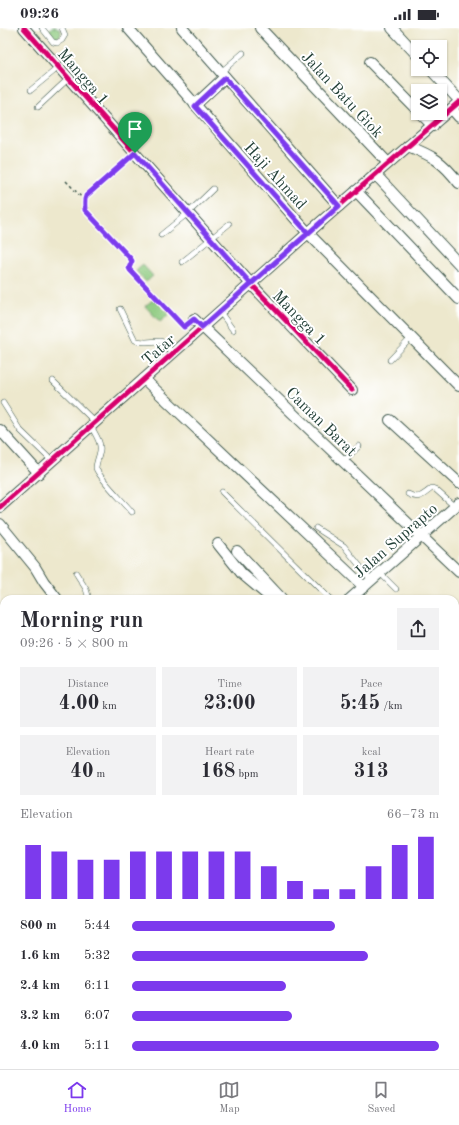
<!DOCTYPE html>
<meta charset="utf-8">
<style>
:root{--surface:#fff;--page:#f2f2f3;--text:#2b2b33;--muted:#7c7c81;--line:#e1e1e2;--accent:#7c3aed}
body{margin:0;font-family:"Old Standard TT",serif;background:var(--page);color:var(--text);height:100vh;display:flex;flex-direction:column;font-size:15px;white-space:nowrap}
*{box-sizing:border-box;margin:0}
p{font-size:13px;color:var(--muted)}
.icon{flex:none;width:22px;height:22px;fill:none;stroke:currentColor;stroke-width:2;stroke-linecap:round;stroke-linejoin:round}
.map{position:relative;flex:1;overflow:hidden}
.side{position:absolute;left:0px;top:567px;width:459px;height:474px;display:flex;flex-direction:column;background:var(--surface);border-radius:12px 12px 0 0;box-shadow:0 1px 3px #0004}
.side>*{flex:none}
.buttons{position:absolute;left:411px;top:12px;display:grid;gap:8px}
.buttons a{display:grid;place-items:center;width:36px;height:36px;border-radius:0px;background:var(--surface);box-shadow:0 1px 3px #0004;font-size:20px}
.pin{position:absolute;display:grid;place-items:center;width:34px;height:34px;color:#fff;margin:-41px -17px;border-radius:50% 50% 50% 0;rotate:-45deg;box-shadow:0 0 4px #0007}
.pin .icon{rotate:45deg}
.round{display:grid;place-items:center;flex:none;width:42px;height:42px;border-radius:0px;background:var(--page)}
.headline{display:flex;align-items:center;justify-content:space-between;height:68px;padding:0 20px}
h1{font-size:22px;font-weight:800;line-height:30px}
.figures{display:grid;grid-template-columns:repeat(3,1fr);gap:6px;height:68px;padding:4px 20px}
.figures div{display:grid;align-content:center;border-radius:0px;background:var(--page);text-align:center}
.figures b{font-size:20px;font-weight:800}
.figures small{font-size:11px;font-weight:400}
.figures p{font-size:11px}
.chart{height:112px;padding:8px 20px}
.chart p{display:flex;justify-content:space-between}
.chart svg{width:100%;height:72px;margin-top:4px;stroke:var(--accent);stroke-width:6}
ul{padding:0 20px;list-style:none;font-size:13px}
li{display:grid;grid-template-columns:64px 48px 1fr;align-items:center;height:30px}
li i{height:10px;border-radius:5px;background:var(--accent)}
.status{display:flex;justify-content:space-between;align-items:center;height:28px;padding:0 20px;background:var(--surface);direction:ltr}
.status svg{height:11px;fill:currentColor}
.dock{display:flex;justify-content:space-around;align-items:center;height:56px;border-top:1px solid var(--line);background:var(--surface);font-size:11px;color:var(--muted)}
.dock a{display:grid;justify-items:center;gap:2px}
.dock .active{color:var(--accent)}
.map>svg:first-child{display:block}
.green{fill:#8dca7f;stroke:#56845a}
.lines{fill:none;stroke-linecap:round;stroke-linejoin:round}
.service-casing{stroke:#3e574b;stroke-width:6}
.minor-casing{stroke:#3e574b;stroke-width:12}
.tertiary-casing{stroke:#3e574b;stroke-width:14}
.path{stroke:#3e574b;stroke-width:1.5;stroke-dasharray:3 3;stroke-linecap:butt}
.service{stroke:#fff;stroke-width:5}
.minor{stroke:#fff;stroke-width:10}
.tertiary{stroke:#fff;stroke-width:13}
.cycleway-casing{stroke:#fff;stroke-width:8}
.cycleway{stroke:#d6006c;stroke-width:5}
.route-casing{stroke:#fff;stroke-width:8}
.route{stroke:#7c3aed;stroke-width:5}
.labels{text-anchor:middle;stroke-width:4;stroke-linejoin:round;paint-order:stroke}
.street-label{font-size:16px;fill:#1f3d34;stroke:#fff}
</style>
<div class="status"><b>09:26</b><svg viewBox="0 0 49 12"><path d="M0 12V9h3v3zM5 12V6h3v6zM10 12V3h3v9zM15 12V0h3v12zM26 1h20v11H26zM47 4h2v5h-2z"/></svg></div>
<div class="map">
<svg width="459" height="1041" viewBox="0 0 459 1041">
<rect width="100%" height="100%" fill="#fff"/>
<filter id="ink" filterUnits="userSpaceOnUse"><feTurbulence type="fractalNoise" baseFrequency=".025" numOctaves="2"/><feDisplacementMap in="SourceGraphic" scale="8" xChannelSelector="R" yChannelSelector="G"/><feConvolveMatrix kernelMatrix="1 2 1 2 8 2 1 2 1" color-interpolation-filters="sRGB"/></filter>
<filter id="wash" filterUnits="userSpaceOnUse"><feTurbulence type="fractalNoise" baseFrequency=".012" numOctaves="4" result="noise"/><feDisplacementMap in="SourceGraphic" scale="16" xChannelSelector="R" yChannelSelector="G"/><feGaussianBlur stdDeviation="0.9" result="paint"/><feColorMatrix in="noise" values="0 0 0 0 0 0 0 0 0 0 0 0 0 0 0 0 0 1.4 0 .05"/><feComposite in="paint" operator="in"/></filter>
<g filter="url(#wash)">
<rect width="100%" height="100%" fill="#ede8cd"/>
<!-- green -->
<g class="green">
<circle cx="55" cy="5" r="6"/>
<path d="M 143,237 L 153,248 L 146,254 L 136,243 Z"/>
<path d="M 154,271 L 169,286 L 160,294 L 145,278 Z"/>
</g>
</g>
<g filter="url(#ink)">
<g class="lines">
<!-- service casing -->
<g class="service-casing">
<g id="service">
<path d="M 42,0 L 53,14 L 57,15 L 62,12 L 65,7 L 62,0"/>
<path d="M 221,44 L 243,25"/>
<path d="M 31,62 L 59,39"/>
<path d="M 38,79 L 69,50"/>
<path d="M 161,207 L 188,185 L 213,161"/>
<path d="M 182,234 L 229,196"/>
<path d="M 120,281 L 135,312 C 143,316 152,313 161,313 L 173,325"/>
<path d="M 220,284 L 233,302"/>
<path d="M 390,332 L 411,310"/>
<path d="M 53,353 L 95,394"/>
<path d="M 3,375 L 20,402 L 52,433"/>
<path d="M 91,398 C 96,408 103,416 99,427 C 98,431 96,436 96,440 C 98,449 125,475 132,484"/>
<path d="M 343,434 L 359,418"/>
<path d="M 222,464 L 330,571"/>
<path d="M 408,466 C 419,472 423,467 432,460 L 435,461 L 455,479"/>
<path d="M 316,500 L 344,518 L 371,552"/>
<path d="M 76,545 L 86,561 L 89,571"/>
<path d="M 380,545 L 396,561"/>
<path d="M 455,785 L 459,789"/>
<path d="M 0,932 L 2,933"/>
<path d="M 371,1041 L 376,1037"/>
</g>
</g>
<!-- minor casing -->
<g class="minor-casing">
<g id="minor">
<path d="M 24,0 L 251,256 L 352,362"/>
<path d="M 128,0 L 308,205 L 459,358"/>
<path d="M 182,0 L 339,178"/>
<path d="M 260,0 L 388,135"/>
<path d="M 392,0 L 418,28"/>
<path d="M 370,34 L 418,83"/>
<path d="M 430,41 L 459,72"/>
<path d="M 195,77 L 225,49"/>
<path d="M 452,81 L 459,89"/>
<path d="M 420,85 L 433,98"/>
<path d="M 408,118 C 433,128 442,133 459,155"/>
<path d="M 375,146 L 459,236"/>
<path d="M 356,163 L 459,271"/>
<path d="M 194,291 L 459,544"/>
<path d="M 144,351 L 364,559"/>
<path d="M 390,392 L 459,455"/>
<path d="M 0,402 L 39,445"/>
<path d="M 0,479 L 308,205 L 459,74"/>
<path d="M 0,496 L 35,539 L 44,554 L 57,571"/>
<path d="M 218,516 L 242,546 L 272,571"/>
<path d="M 237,523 L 282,571"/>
<path d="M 350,571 L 459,475"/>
<path d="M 0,746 L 4,750"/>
<path d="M 0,816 L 4,820"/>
<path d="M 455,826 L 459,830"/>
<path d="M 0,867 L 4,864"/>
<path d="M 0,892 L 4,897"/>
<path d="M 455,1008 L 459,1012"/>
<path d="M 0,1023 L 4,1026"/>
<path d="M 15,1037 L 19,1041"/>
<path d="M 114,1037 L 118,1041"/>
<path d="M 144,1037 L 148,1041"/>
<path d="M 248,1037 L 251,1041"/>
<path d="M 441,1037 L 445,1041"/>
</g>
</g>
<!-- tertiary casing -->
<g class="tertiary-casing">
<g id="tertiary">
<path d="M 0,619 L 4,624"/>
<path d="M 455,801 L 459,798"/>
<path d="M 326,1037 L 329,1041"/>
<path d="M 168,1041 L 173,1037"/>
</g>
</g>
<!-- path -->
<g class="path">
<path d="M 66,153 L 85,173 L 86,184 L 130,230 L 132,233 L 129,240 L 130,242 L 181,298 L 184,299 L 187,297"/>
<path d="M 85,173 L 86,168 L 127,131"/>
</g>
<!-- service -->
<use href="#service" class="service"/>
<!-- minor -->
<use href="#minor" class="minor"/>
<!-- tertiary -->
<use href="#tertiary" class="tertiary"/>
<!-- cycleway casing -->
<g class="cycleway-casing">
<g id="cycleway">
<path d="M 24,0 L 251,256 L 352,362"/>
<path d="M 0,479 L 308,205 L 459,74"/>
</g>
</g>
<!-- cycleway -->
<use href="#cycleway" class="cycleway"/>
</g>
</g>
<g class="lines" filter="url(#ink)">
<!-- route casing -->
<g class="route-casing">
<path id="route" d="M 135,125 L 251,256 L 339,178 L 225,50 L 195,78 L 308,205 L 202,299 L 194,291 L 184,299 L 130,242 L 129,240 L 132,233 L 130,230 L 85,182 C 85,177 84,172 86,168 L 135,125"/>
</g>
<!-- route -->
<use href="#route" class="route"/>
</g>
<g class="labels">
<!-- street labels -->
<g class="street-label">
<text transform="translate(84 48) rotate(49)" y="6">Mangga 1</text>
<text transform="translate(343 66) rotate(47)" y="6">Jalan Batu Giok</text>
<text transform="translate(276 147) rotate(48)" y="6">Haji Ahmad</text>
<text transform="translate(300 289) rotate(46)" y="6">Mangga 1</text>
<text transform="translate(158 321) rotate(-41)" y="6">Tatar</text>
<text transform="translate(322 393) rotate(44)" y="6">Caman Barat</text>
<text transform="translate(395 512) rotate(-41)" y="6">Jalan Suprapto</text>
</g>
</g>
</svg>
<div class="buttons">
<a><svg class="icon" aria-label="locate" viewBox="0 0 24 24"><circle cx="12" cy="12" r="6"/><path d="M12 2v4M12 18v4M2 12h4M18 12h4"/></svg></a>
<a><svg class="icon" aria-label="layers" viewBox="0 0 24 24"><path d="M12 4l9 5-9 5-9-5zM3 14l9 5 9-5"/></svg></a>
</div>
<div class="pin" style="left:135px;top:125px;background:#1e9e55"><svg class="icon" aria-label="arrive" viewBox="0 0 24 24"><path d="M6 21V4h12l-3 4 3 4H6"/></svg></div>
<section class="side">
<div class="headline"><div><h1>Morning run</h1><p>09:26 · 5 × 800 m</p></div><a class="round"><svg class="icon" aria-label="share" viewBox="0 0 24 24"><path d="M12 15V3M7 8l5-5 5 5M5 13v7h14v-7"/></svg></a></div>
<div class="figures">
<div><p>Distance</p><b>4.00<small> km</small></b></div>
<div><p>Time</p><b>23:00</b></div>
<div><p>Pace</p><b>5:45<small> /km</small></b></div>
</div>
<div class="figures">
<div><p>Elevation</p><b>40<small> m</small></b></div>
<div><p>Heart rate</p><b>168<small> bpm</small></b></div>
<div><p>kcal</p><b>313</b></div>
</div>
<div class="chart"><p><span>Elevation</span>66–73 m</p>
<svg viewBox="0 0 160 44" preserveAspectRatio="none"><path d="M5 44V11M15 44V15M25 44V20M35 44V20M45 44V15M55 44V15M65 44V15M75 44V15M85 44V15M95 44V24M105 44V33M115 44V38M125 44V38M135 44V24M145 44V11M155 44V6"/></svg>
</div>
<ul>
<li><b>800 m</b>5:44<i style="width:66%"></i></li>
<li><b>1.6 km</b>5:32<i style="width:77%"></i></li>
<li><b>2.4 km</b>6:11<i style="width:50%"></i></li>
<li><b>3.2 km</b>6:07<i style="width:52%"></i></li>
<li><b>4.0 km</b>5:11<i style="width:100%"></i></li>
</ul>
</section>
</div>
<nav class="dock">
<a class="active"><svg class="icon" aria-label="home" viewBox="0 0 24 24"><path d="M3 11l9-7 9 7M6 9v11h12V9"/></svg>Home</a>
<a><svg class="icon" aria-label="map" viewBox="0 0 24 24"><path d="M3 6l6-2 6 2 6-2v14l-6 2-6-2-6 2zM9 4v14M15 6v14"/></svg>Map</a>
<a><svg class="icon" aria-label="saved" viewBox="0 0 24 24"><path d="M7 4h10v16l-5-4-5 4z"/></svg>Saved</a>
</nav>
